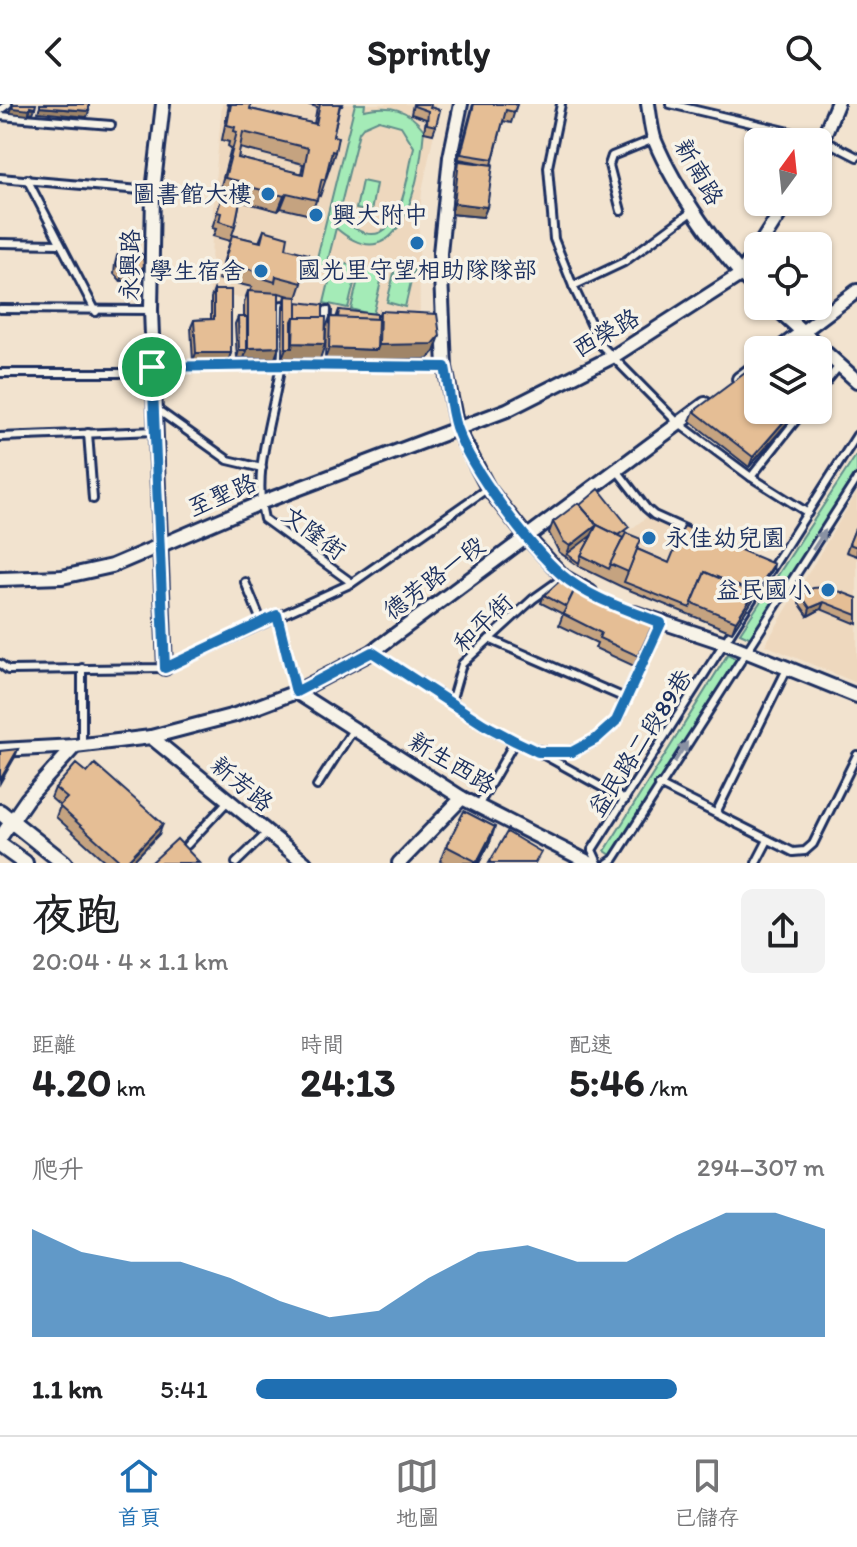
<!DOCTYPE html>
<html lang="zh-TW">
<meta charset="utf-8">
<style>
:root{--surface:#fff;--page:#f2f2f2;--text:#202124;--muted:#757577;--line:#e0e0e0;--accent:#1f6fb2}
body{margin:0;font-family:Itim,"LXGW WenKai TC",sans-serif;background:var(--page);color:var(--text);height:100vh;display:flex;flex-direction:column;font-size:30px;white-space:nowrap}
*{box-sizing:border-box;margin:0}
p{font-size:26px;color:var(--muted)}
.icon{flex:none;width:44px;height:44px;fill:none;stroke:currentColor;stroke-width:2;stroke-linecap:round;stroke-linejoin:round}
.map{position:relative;height:759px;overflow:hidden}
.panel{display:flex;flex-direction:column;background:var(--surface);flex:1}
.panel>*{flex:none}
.needle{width:52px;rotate:15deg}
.controls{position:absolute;left:744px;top:24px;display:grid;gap:16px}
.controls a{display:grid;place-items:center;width:88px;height:88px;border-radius:12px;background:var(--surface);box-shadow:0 2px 6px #0004;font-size:40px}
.pin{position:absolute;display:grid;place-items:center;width:68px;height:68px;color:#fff;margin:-34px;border:4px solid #fff;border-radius:50%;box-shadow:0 2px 8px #0007}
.round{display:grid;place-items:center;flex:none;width:84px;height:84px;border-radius:12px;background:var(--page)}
.overview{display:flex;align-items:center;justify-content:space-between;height:136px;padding:0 32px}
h1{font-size:44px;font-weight:700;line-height:60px}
.metrics{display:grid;grid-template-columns:repeat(3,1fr);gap:12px;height:136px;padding:8px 32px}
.metrics div{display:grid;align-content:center}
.metrics b{font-size:40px;font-weight:700}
.metrics small{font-size:22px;font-weight:400}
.metrics p{font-size:22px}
.chart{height:224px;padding:16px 32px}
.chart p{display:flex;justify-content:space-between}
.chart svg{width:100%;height:144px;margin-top:8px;fill:var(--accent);opacity:.7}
ul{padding:0 32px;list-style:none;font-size:26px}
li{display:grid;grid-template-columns:128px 96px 1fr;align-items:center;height:60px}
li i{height:20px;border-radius:10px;background:var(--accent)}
header{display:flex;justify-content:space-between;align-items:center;height:104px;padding:0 32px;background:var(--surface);font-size:36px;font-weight:700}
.tab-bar{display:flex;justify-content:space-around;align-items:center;height:112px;border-top:2px solid var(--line);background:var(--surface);font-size:22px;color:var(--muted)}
.tab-bar a{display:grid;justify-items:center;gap:4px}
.tab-bar .active{color:var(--accent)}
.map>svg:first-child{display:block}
.built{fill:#eed8be}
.green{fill:#a4ebb7;stroke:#608d8a;stroke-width:2;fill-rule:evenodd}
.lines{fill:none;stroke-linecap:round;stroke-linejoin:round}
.service-casing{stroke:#1b2f5e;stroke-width:12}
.minor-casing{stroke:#1b2f5e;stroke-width:18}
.tertiary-casing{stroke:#1b2f5e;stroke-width:20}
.service{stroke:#f7f3e8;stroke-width:6}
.minor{stroke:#f7f3e8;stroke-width:12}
.tertiary{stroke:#f7f3e8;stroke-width:14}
.wall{fill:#c5a380;stroke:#1b2f5e;stroke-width:2;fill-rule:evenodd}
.shaded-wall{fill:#a08568;stroke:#1b2f5e;stroke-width:2}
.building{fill:#e5be95;stroke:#1b2f5e;stroke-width:2;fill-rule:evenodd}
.oneway{fill:#8991a3}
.route-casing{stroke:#fff;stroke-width:16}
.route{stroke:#1f6fb2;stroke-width:10}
.poi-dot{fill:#1f6fb2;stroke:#f7f3e8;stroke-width:3}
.labels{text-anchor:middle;stroke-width:7;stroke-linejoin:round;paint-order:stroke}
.street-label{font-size:24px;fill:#1b2f5e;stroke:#f7f3e8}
.poi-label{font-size:24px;fill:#1b2f5e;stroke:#f7f3e8;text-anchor:end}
</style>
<header><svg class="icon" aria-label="back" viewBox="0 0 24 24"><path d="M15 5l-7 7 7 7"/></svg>Sprintly<svg class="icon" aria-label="search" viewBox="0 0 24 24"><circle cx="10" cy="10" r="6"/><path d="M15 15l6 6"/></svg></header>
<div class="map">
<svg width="857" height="759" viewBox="0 0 857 759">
<rect width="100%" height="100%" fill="#f2e3cf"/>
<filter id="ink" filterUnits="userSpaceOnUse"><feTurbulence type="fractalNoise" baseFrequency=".0125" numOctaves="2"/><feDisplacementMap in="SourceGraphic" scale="16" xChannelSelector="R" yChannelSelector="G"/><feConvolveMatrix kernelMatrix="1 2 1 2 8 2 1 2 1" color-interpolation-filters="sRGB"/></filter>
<g filter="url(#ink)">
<!-- built -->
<g class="built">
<path d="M 222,0 L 437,0 L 436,4 L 439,5 L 422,87 L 419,118 L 420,224 L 259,195 L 210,191 L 213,100 Z"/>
<path d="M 857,388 L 857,579 L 765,541 Z"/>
<path d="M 648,412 L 682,427 L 667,464 L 612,440 Z"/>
</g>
<!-- green -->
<g class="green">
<path d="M 355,0 L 365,0 L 364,6 C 391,0 408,5 424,26 C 420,71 403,182 336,124 L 325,168 L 314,166 ZM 379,16 L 401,22 L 414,43 C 407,70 401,151 356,125 C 345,119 341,112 341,100 L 359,28 L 363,23 Z"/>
<path d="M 362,77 L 376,80 L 371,108 L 356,105 Z"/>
<path d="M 334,157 L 358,163 L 348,204 L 324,199 Z"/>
<path d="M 396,161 L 414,165 L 405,203 L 387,198 Z"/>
<path d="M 361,163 L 383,169 L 373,211 L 351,205 Z"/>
<path d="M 857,350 L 857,370 L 751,534 L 740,529 Z"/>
<path d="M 728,550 L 736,555 L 614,753 L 605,747 Z"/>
</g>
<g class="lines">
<!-- service casing -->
<g class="service-casing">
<g id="service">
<path d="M 561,0 L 548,63 L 554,135 L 573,182 L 601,241 L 678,319 L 751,373 L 808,409"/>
<path d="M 670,0 L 824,36 L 857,53"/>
<path d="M 0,6 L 8,0"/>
<path d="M 0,12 L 111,21"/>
<path d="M 0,74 L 152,87"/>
<path d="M 27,75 L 96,208"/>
<path d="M 621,107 L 609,61 L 612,52 L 654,35"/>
<path d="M 0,139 L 59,140"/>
<path d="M 573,182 L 624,158 L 694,106"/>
<path d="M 282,201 C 282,222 284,244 280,265 C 273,313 252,366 264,415 L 352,479"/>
<path d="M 0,205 L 151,206"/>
<path d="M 326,231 L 327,206"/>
<path d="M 153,263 L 281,261 L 445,263"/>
<path d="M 0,269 L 120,269"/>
<path d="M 818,288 L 839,262"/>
<path d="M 155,304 L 228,356 L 262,364"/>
<path d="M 88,329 L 93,395"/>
<path d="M 0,333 L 156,327"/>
<path d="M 616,365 L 646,404 L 654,411 L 687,426"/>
<path d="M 751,373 L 804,306"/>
<path d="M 564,473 L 533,495 L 462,560 L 451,598 C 502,633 561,680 614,619 C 620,612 623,600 627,591 C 638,567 650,543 661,519"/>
<path d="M 245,478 L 262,519"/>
<path d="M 277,511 L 296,588"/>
<path d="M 489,535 L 625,594"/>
<path d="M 372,548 L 451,598"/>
<path d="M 0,560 L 8,566 L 165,564 L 352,479 L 488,384"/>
<path d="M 82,564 L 82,640"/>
<path d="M 542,650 L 625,696"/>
<path d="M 659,681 L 793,748 L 805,747 L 813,740 L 857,651"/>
<path d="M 317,682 L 354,624"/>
<path d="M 478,702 L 515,637"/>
<path d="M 716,709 L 788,563"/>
<path d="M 187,741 L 228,697"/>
<path d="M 236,759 L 267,729"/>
<path d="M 598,759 L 592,746 L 857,331"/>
<path d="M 608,759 L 614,755 L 857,375"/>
<path d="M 756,759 L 768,736"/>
</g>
</g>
<!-- minor casing -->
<g class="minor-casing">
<g id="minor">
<path d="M 163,0 L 153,87 L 151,206 L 165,564"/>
<path d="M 461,0 L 450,53 L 440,149 L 445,263 L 457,324 L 488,384 L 526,432 L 564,473 L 590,488"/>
<path d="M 648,0 C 650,12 651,26 655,37 C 675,85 721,152 758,187"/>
<path d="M 818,46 L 837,0"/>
<path d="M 759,142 L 787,98"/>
<path d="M 774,202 L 857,277"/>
<path d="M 778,246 L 857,187"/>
<path d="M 739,275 L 758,261"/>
<path d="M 0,475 L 62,473 L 112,462 L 260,399 L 507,306 L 614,252 L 740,171 L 758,144"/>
<path d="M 635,509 L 725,539 L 857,592"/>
<path d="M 296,588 L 462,694 L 590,759"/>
<path d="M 151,633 L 305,759"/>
<path d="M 0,646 L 75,642 L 151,633 L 235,611 L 296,588 L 372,548 L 705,300"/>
<path d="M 0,734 L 27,695 L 75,642"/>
<path d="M 399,759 L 462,694"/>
</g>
</g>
<!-- tertiary casing -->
<g class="tertiary-casing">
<g id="tertiary">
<path d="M 0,708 L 64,759"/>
<path d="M 0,741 L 25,759"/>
</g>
</g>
<!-- service -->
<use href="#service" class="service"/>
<!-- minor -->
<use href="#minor" class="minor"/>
<!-- tertiary -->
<use href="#tertiary" class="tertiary"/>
</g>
<!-- wall -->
<g class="wall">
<path d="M 226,0 L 251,0 L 250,5 L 314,20 L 317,3 L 306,0 L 343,0 L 342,2 L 340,2 L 333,32 L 335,48 L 320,92 L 318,91 L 311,111 L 281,104 L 278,107 L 240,97 L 235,122 L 232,131 L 259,138 L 264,126 L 286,144 L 302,179 L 297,194 L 297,199 L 320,255 L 282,254 L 283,202 L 286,192 L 290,192 L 279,189 L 279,243 L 275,254 L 237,254 L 235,220 L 238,213 L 244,213 L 244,198 L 248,187 L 250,187 L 252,183 L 218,175 L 230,137 L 213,132 L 216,125 L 212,124 L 222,93 L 237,97 L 238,93 L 219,89 L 231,44 L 228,42 L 229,38 L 222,36 L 229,1 ZM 240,44 L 303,60 L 301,70 L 238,54 Z"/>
<path d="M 413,0 L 431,0 L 430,3 L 436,22 L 433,30 L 424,28 L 426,15 L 411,10 Z"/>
<path d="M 473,0 L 517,0 L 511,19 L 503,17 L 492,61 L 487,103 L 483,113 L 451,110 L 455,68 Z"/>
<path d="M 117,152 L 141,170 L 134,177 L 121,177 L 114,170 L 115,160 Z"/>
<path d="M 214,186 L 231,249 L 228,257 L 193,257 L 191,223 L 194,216 L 211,215 L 211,194 Z"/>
<path d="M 339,206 L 377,215 L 380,207 L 434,248 L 428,255 L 373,256 L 325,255 L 326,224 L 330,213 L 336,214 Z"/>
<path d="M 694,307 L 793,307 L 789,317 L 749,363 L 690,317 Z"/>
<path d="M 580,401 L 627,429 L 637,445 L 669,459 L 773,465 L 732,528 L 622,483 L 578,462 L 559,448 L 549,429 L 553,418 Z"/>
<path d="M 855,425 L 857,425 L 857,452 L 846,448 Z"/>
<path d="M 544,491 L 653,520 L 634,562 L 595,544 L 597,539 L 559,521 L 563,510 L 541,499 Z"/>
<path d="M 801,491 L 857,494 L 857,520 L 821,505 L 808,512 L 799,499 Z"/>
<path d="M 55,684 L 159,730 L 131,759 L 107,759 L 56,713 L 60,702 L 51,694 Z"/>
<path d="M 490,738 L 479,759 L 444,759 L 440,757 L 446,742 Z"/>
</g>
<!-- shaded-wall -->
<g class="shaded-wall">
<path d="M 30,3 L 35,4 L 33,9 L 29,8 L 28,11 L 10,9 L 12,4 Z"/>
<path d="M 40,3 L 89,7 L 87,13 L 38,8 Z"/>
<path d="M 287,89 L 281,104 L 278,107 L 284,92 Z"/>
<path d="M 454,99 L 487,103 L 483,113 L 451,110 Z"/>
<path d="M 144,162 L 141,170 L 134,177 L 121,177 L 124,169 Z"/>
<path d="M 440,232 L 434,248 L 428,255 L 373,256 L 325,255 L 329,244 L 377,246 L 379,241 Z"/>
<path d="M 293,239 L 325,240 L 320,255 L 282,254 L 286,244 L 292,244 Z"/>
<path d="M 279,243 L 275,254 L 244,254 L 248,244 Z"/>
<path d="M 239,246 L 247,246 L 244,254 L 237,254 Z"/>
<path d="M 196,249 L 231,249 L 228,257 L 193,257 Z"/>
<path d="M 793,307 L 789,317 L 749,363 L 753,353 Z"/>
<path d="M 597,421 L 593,432 L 567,450 L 570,442 Z"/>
<path d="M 774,460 L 773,465 L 732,528 L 736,517 Z"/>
<path d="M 824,498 L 821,505 L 808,512 L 810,504 Z"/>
<path d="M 18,645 L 15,653 L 0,679 L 0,676 Z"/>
<path d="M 163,720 L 159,730 L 131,759 L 125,759 Z"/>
<path d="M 495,723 L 490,738 L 479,759 L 477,759 Z"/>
</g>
<!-- building -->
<g class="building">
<path d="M 13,0 L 36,0 L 35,4 L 30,3 L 30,6 L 12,4 Z"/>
<path d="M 40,0 L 89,0 L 89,7 L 40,3 Z"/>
<path d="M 231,0 L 251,0 L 250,5 L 316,20 L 320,0 L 340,0 L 333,32 L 338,33 L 335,48 L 332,47 L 325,76 L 322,75 L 321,78 L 317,96 L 287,89 L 284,92 L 243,81 L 243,78 L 225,74 L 237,28 L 234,27 L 235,23 L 227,21 ZM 243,28 L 308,44 L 303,70 L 238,54 Z"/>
<path d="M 414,0 L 431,0 L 430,3 L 440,6 L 436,22 L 427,20 L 428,7 L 414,2 Z"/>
<path d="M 474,0 L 517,0 L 514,8 L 506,6 L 493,55 L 461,50 Z"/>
<path d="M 459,55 L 492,61 L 459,57 L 457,62 Z"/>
<path d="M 459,57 L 493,61 L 487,103 L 454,99 Z"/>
<path d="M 222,93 L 240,97 L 235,122 L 219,117 L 221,109 L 217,108 Z"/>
<path d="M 264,126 L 288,133 L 286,144 L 308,150 L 302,179 L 276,172 L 275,178 L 256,172 L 257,167 L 224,159 L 232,131 L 261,138 Z"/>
<path d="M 125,145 L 137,145 L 143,152 L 144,162 L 137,169 L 124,169 L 117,162 L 117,152 Z"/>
<path d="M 214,186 L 231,186 L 231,249 L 196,249 L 194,216 L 214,215 Z"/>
<path d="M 248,187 L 279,189 L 279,243 L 248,244 Z"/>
<path d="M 286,192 L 297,193 L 297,213 L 294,213 L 292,217 L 292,244 L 286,244 Z"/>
<path d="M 297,198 L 323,201 L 323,213 L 297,213 Z"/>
<path d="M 339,206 L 377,210 L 377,215 L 338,214 Z"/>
<path d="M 380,207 L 437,210 L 440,232 L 433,240 L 379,241 Z"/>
<path d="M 238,213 L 247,213 L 247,246 L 239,246 Z"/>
<path d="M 294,213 L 326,213 L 325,240 L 293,239 Z"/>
<path d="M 330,213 L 378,215 L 377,246 L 329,244 Z"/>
<path d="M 749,266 L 758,274 L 758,306 L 793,307 L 753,353 L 694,307 Z"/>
<path d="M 599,385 L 629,423 L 618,431 L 597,421 L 580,401 Z"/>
<path d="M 578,399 L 597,421 L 623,434 L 609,465 L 581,451 L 597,421 L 570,442 L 563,437 L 553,418 Z"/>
<path d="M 684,422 L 774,460 L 752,494 L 754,489 L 705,468 L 690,504 L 624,478 L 637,445 L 669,459 Z"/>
<path d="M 855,425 L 857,425 L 857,443 L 849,440 Z"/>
<path d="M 626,429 L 641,435 L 628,468 L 610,460 Z"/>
<path d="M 592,431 L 581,451 L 579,459 L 567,450 Z"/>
<path d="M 705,468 L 754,489 L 736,517 L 692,499 Z"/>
<path d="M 562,475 L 577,481 L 566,503 L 544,491 Z"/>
<path d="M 578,479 L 649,512 L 653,520 L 638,552 L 599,534 L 601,529 L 563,510 Z"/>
<path d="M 828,483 L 857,494 L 857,511 L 824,498 L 810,504 L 801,491 L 813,484 Z"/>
<path d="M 18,645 L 0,676 L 0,647 Z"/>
<path d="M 76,660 L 87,669 L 95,660 L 163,720 L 125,759 L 122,759 L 59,702 L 67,694 L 55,684 Z"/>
<path d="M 464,707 L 495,723 L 477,758 L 446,742 Z"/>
<path d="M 507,728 L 541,748 L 535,759 L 489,759 Z"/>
<path d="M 177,735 L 200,759 L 151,759 Z"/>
</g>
<!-- one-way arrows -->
<defs><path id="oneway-solid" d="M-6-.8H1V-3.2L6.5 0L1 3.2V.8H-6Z" transform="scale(2)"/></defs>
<g class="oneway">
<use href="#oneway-solid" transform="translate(819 436) rotate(-57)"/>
<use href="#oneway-solid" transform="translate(681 648) rotate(-57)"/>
</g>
</g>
<g class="lines" filter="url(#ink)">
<!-- route casing -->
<g class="route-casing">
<path id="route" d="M 281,261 L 445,263 C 449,282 450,304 456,323 C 471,366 528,441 562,471 C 589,494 628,506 661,519 L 616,617 L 596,635 L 572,648 L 538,648 L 515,637 L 483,620 L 372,548 L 296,588 L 277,511 L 165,564 L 152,263 Z"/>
</g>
<!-- route -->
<use href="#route" class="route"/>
</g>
<!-- markers -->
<g class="poi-dot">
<circle cx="268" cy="90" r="8"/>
<circle cx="316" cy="111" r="8"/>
<circle cx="417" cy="139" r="8"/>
<circle cx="261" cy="167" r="8"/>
<circle cx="649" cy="434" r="8"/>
<circle cx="828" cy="486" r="8"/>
</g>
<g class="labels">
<!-- street labels -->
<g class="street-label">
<text transform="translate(699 68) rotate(60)" y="8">新南路</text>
<text transform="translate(130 161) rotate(-89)" y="8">永興路</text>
<text transform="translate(606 229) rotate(-30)" y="8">西榮路</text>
<text transform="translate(222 391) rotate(-23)" y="8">至聖路</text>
<text transform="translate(314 429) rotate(36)" y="8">文隆街</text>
<text transform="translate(434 474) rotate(-37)" y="8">德芳路一段</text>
<text transform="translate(483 519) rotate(-44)" y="8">和平街</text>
<text transform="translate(640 639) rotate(-57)" y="8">益民路二段89巷</text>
<text transform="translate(452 659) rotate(31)" y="8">新生西路</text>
<text transform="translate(242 680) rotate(39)" y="8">新芳路</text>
</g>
<!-- poi labels -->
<g class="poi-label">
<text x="252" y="98">圖書館大樓</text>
<text x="332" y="119" text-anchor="start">興大附中</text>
<text x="417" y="174" text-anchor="middle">國光里守望相助隊隊部</text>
<text x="245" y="175">學生宿舍</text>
<text x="665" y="442" text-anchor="start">永佳幼兒園</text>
<text x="812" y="494">益民國小</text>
</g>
</g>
</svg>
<div class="controls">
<a><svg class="needle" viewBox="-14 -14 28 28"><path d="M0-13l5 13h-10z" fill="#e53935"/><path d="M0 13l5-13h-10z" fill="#757577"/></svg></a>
<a><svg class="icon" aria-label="locate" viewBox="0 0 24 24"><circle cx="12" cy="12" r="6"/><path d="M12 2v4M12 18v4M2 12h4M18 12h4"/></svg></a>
<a><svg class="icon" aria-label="layers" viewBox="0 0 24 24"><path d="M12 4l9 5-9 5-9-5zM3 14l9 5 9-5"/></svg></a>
</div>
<div class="pin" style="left:152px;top:263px;background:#1e9e55"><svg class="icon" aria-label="arrive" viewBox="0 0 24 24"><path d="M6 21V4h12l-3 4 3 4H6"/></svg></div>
</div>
<section class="panel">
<div class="overview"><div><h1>夜跑</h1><p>20:04 · 4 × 1.1 km</p></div><a class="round"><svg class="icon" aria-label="share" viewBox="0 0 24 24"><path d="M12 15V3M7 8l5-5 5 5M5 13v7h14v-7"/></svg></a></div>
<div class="metrics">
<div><p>距離</p><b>4.20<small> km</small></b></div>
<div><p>時間</p><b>24:13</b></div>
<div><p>配速</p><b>5:46<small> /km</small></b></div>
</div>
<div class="chart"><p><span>爬升</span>294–307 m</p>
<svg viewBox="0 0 160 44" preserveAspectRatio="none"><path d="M0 44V11L10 18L20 21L30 21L40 26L50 33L60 38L70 36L80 26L90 18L100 16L110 21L120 21L130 13L140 6L150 6L160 11V44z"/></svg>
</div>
<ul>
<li><b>1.1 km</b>5:41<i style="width:74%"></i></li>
</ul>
</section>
<nav class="tab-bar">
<a class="active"><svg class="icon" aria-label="home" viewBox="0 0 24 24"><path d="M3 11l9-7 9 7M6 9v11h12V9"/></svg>首頁</a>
<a><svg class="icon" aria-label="map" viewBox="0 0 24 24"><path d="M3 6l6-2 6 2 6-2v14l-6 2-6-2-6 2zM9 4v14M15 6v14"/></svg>地圖</a>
<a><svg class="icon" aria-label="saved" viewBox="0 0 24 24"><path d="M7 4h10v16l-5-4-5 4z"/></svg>已儲存</a>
</nav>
